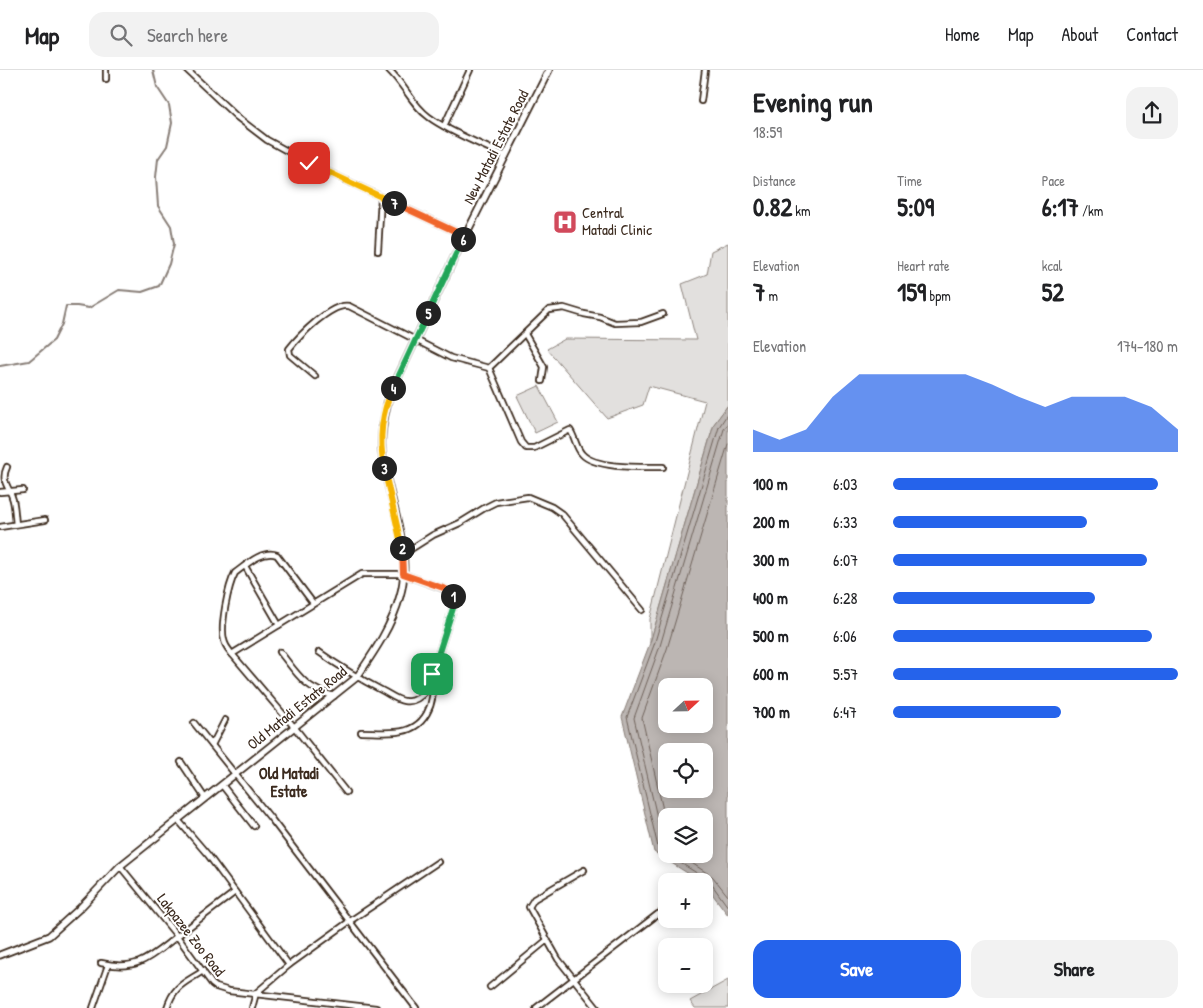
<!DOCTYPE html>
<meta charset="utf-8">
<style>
:root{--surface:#fff;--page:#f2f2f2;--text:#202124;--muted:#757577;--line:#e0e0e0;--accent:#2563eb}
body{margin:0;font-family:"Patrick Hand",sans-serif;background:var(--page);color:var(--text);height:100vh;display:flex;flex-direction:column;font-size:19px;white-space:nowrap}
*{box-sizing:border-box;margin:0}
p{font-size:16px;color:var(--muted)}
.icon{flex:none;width:28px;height:28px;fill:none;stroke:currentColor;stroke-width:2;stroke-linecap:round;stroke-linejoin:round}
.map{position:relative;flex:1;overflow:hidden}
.sheet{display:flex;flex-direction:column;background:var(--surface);width:475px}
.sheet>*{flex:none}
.needle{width:32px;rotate:68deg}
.fabs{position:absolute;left:658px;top:608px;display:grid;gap:10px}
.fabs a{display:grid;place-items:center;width:55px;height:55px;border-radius:10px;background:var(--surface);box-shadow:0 2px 12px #0003;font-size:25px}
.pin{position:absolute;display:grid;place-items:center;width:42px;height:42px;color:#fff;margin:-21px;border-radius:10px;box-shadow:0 2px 8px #0006}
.km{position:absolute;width:25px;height:25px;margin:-12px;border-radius:50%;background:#222;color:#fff;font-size:14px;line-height:25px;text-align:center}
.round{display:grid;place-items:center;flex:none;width:52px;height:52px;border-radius:15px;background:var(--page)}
.summary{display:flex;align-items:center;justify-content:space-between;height:85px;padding:0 25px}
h1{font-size:28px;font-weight:700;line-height:38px}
.figures{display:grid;grid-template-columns:repeat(3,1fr);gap:8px;height:85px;padding:5px 25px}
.figures div{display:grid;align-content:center}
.figures b{font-size:25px;font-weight:700}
.figures small{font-size:14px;font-weight:400}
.figures p{font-size:14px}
.chart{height:140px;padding:10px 25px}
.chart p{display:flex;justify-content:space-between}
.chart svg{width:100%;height:90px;margin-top:5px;fill:var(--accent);opacity:.7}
.primary-button{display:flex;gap:10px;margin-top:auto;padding:10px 25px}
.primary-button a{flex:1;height:58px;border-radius:15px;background:var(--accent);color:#fff;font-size:20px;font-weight:700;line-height:58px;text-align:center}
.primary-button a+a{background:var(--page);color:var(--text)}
ul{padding:0 25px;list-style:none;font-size:16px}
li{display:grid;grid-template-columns:80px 60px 1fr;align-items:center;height:38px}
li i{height:12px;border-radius:6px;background:var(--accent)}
header{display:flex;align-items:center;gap:30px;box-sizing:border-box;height:70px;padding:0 25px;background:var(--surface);border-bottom:1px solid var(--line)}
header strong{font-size:24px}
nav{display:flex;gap:28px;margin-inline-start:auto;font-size:18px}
.search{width:350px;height:45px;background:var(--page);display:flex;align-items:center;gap:12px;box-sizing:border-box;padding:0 18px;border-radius:15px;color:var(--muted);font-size:19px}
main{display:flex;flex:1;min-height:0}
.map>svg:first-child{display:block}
.green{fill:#e2e0de;stroke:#8e857e}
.water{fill:#bcb6b3;stroke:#887e77;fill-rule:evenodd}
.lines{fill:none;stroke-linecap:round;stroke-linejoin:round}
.shore{stroke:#6f625a;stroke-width:1}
.stream{stroke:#887e77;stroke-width:2}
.minor-casing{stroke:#3b2a1e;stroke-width:8}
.tertiary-casing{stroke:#3b2a1e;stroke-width:9}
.minor{stroke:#fff;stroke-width:4.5}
.tertiary{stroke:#fff;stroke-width:5.5}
.split-1-casing{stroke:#fff;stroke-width:10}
.split-2-casing{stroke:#fff;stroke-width:10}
.split-3-casing{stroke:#fff;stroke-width:10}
.split-4-casing{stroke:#fff;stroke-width:10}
.split-5-casing{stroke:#fff;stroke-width:10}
.split-6-casing{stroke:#fff;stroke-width:10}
.split-7-casing{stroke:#fff;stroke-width:10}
.split-8-casing{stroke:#fff;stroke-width:10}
.split-1{stroke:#22a559;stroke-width:6}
.split-2{stroke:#f0652b;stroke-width:6}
.split-3{stroke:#f5b400;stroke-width:6}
.split-4{stroke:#f5b400;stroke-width:6}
.split-5{stroke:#22a559;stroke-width:6}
.split-6{stroke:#22a559;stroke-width:6}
.split-7{stroke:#f0652b;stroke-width:6}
.split-8{stroke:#f5b400;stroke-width:6}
.labels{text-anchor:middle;stroke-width:4;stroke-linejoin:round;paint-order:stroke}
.street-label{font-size:15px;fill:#3b2a1e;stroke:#fff}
.poi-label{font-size:15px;fill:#3b2a1e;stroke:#fff;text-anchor:start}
.neighbourhood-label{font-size:16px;font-weight:bold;fill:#3b2a1e;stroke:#fff}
</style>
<header>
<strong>Map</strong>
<div class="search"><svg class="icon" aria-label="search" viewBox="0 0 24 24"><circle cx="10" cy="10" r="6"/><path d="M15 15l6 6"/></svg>Search here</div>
<nav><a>Home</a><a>Map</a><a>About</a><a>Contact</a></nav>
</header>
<main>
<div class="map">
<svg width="728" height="938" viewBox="0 0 728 938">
<rect width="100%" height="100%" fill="#fff"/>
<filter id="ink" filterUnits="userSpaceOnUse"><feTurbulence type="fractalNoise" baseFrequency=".02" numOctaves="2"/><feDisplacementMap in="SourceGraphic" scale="10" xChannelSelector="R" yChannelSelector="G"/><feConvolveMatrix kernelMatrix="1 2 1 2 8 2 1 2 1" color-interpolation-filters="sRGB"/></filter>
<g filter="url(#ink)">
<!-- green -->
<g class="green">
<path d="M 728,173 L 728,335 L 714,354 L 650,573 L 650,549 L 705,331 L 649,316 L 643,335 L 607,348 L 547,279 L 565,269 L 696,270 L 682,214 L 707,204 L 711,181 Z"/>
<path d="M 539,316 L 558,352 L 535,363 L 517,326 Z"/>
<path d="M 728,910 L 728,938 L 695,938 L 690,931 Z"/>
</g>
<!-- water -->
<path class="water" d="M 728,335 L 728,845 L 704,813 L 704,811 L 700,811 L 654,782 L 622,647 L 650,573 L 714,354 ZM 666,616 L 704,616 L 704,654 L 666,654 ZM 666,681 L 704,681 L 704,719 L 666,719 ZM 666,746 L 704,746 L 704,784 L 666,784 Z"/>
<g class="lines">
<!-- shore -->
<g class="shore">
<path d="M 666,753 L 642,648 L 667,579 L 728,374"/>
<path d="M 666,776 L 663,773 L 634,648 L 660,576 L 724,359 L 728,354"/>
<path d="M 666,784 L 658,777 L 627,647 L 654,575 L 719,357 L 728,343"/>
<path d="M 666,784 L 700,805 L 703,810 L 710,812 L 728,837"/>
<path d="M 678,784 L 713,807 L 728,826"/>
</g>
<!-- stream -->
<path class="stream" d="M 0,296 L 29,291 L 54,270 L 62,254 L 66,236 L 77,236 L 89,238 L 119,220 L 142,222 L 159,216 L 169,194 L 174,174 L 171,156 L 158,136 L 156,107 L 158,89 L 167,76 L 172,53 L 169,35 L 157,17 L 153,0"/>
<!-- minor casing -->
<g class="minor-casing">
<g id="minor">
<path d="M 106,0 L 106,9"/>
<path d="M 187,0 L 237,47 L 267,70 L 309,93 L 465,166"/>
<path d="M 389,0 C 404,14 412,35 429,47 C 449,62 483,75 506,86"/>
<path d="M 701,31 L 705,0"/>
<path d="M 444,56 L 470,0"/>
<path d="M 378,181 L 381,127"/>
<path d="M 525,264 L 544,297 L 542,311"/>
<path d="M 489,298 L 549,240 L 564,238 L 584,244 L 600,247 L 615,253 L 641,252 L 663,244"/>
<path d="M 315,306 L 290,285 L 289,279 C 299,266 332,232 349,236 L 451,288 L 489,298 L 521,372 L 526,378 L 534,378 L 570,360 C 575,367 576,378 582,384 C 595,399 644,397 663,397"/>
<path d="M 7,397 C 0,412 10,417 13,430 C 15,438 15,447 16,454"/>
<path d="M 0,422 L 23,420"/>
<path d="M 0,457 L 45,450"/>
<path d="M 403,484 L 433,465 L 460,453 L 486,437 L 496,432 L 528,427 L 552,437 L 562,444 L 642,540"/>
<path d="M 245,496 L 279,555"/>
<path d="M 313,533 L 277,485 C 263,479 246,495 235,503 C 228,516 220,556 224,570 C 225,576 229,580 232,584 L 362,504 L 403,504 L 450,521 L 455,532 L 427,620 C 421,627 414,633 404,631 C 397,630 389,624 383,621 C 360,609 340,597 319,582"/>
<path d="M 280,582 C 298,605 304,618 334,626"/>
<path d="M 232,584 L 295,658 L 346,722"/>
<path d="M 194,653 L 272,750 L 416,938"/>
<path d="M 361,662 C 372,662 385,663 396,662 C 426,660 436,633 432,607"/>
<path d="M 212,675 L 225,650"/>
<path d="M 181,692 L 205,728"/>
<path d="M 222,715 L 254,756"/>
<path d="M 178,750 L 208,785 L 289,895 L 256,923 L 252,938"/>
<path d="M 120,796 L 177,866 L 212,914 L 216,917 L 229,921 L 376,938"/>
<path d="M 584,800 L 534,829 L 529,837 L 558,889 L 597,938"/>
<path d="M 101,893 C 140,902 152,885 180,864 C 198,850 217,836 235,822"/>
<path d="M 289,895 L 350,851 L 438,792"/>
<path d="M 490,917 L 547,870"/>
<path d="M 93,938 L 108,895"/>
<path d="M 167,938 C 174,915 185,913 203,901"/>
<path d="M 536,938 L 658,844"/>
</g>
</g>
<!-- tertiary casing -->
<g class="tertiary-casing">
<path id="tertiary" d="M 0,885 L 49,866 L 80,838 L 120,796 L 357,607 C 374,582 392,556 400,526 C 413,482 390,434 383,390 C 379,368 384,347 389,326 L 455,186 L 549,0"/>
</g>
<!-- minor -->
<use href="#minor" class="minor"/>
<!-- tertiary -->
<use href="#tertiary" class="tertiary"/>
</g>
</g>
<g class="lines" filter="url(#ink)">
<!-- split-1 casing -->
<g class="split-1-casing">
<path id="split-1" d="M 432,604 L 455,532 L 453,526"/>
</g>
<!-- split-2 casing -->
<g class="split-2-casing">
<path id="split-2" d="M 402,478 L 403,504 L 446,519 L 453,526"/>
</g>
<!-- split-3 casing -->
<g class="split-3-casing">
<path id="split-3" d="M 384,398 L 402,478"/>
</g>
<!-- split-4 casing -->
<g class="split-4-casing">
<path id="split-4" d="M 384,398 C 379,371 381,343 393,318"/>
</g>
<!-- split-5 casing -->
<g class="split-5-casing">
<path id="split-5" d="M 393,318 L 428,243"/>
</g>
<!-- split-6 casing -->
<g class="split-6-casing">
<path id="split-6" d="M 428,243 L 463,169"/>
</g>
<!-- split-7 casing -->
<g class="split-7-casing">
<path id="split-7" d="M 394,133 L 465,166 L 463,169"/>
</g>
<!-- split-8 casing -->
<g class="split-8-casing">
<path id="split-8" d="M 309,93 L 394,133"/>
</g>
<!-- split-1 -->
<use href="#split-1" class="split-1"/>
<!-- split-2 -->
<use href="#split-2" class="split-2"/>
<!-- split-3 -->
<use href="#split-3" class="split-3"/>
<!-- split-4 -->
<use href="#split-4" class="split-4"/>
<!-- split-5 -->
<use href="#split-5" class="split-5"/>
<!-- split-6 -->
<use href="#split-6" class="split-6"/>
<!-- split-7 -->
<use href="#split-7" class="split-7"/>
<!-- split-8 -->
<use href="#split-8" class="split-8"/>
</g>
<!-- icons -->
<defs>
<g id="hospital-square" transform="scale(1.25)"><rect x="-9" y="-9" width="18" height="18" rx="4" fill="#d1495b" stroke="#fff"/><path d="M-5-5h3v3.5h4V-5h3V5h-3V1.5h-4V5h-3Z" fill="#fff"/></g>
</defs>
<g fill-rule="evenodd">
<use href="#hospital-square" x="565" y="152"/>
</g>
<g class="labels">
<!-- street labels -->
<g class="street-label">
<text transform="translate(496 77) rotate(-63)" y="5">New Matadi Estate Road</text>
<text transform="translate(297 638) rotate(-39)" y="5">Old Matadi Estate Road</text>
<text transform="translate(191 865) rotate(52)" y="5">Lakpazee Zoo Road</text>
</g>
<!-- poi labels -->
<g class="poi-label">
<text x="582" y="148">Central<tspan x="582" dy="17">Matadi Clinic</tspan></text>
</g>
<!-- neighbourhood labels -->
<g class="neighbourhood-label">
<text x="289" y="709">Old Matadi<tspan x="289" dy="18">Estate</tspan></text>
</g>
</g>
</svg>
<div class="fabs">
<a><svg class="needle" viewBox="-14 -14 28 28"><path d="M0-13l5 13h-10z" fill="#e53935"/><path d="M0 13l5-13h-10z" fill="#757577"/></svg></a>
<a><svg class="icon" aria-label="locate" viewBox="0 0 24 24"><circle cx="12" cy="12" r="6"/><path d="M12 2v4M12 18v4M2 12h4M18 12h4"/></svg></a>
<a><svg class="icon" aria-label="layers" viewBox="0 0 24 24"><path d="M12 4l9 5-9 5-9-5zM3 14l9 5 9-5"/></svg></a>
<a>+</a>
<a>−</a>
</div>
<div class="pin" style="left:432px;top:604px;background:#1e9e55"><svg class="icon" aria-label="arrive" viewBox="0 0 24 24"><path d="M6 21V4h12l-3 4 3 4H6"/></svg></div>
<div class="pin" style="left:309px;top:93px;background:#d93025"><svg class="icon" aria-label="check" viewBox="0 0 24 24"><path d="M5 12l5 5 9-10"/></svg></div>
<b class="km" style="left:453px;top:526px">1</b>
<b class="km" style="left:402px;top:478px">2</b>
<b class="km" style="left:384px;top:398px">3</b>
<b class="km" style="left:393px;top:318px">4</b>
<b class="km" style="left:428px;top:243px">5</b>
<b class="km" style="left:463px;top:169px">6</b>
<b class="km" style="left:394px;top:133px">7</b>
</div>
<section class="sheet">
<div class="summary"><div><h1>Evening run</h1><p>18:59</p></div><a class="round"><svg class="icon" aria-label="share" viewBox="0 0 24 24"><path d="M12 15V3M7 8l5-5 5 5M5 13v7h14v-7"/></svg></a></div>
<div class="figures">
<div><p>Distance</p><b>0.82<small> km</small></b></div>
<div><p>Time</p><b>5:09</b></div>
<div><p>Pace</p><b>6:17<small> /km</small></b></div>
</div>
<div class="figures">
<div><p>Elevation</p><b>7<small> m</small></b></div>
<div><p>Heart rate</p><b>159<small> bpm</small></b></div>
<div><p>kcal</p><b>52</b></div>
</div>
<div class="chart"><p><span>Elevation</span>174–180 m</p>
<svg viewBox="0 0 160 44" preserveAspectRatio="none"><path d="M0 44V33L10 38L20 33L30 17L40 6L50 6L60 6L70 6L80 6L90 11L100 17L110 22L120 17L130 17L140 17L150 22L160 33V44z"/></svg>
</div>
<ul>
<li><b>100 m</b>6:03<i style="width:93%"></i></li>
<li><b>200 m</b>6:33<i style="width:68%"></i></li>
<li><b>300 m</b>6:07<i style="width:89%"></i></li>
<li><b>400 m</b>6:28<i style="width:71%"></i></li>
<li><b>500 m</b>6:06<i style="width:91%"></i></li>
<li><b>600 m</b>5:57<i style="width:100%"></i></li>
<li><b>700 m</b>6:47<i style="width:59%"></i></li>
</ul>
<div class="primary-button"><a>Save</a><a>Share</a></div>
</section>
</main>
